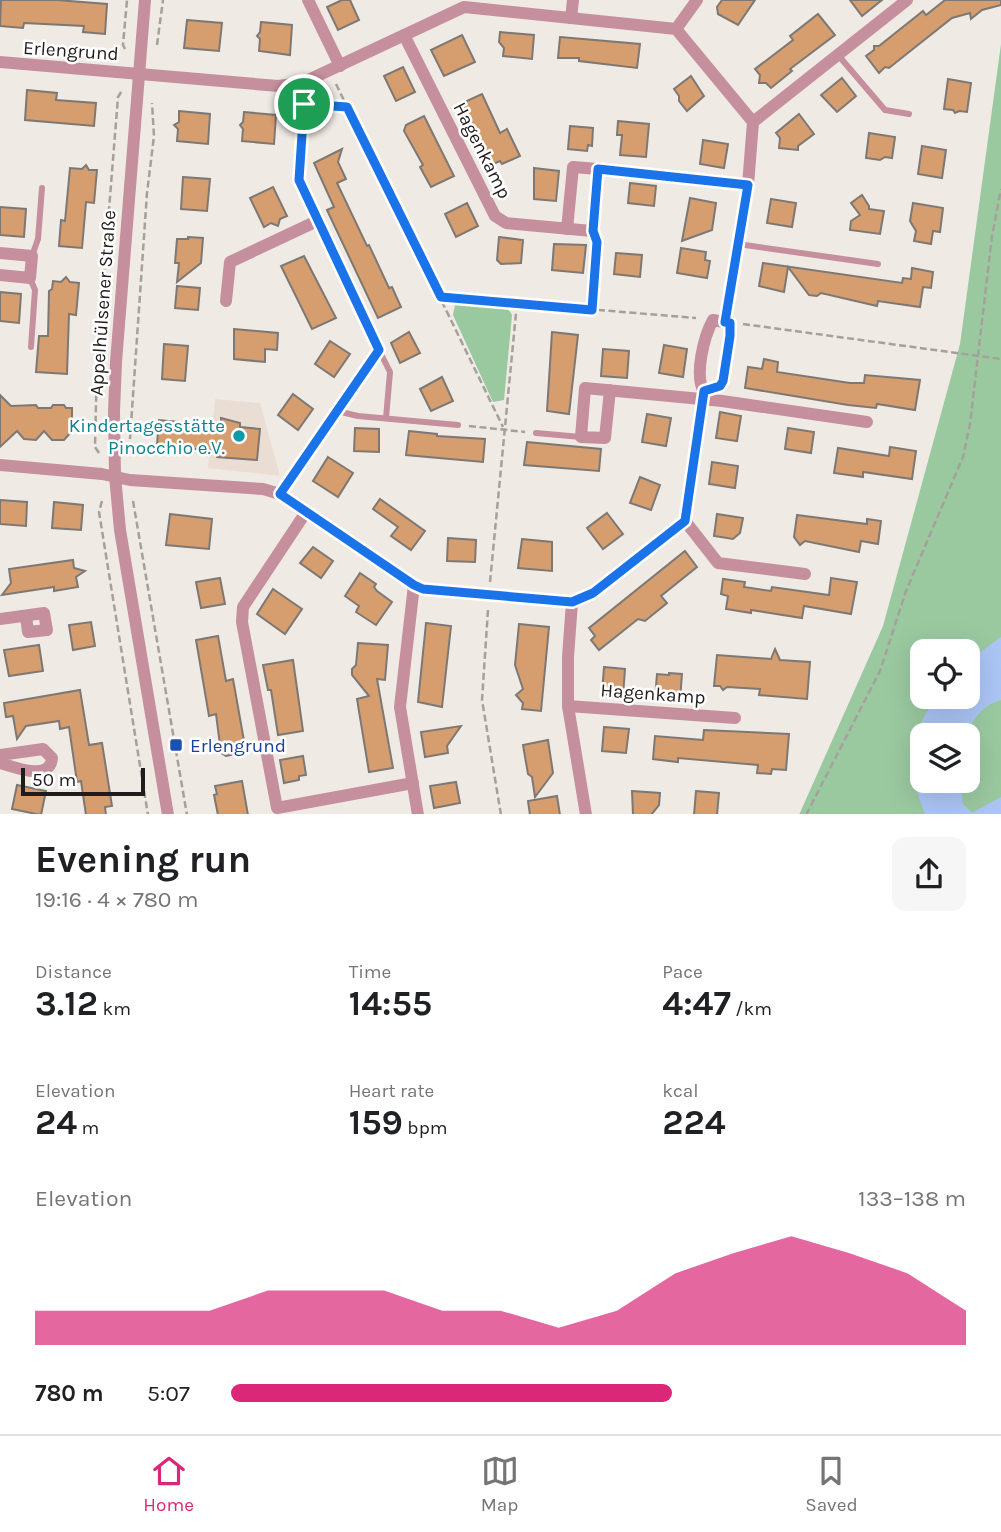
<!DOCTYPE html>
<meta charset="utf-8">
<style>
:root{--surface:#fff;--page:#f6f6f6;--text:#202124;--muted:#757577;--line:#e0e0e0;--accent:#db2777}
body{margin:0;font-family:Karla,sans-serif;background:var(--page);color:var(--text);height:100vh;display:flex;flex-direction:column;font-size:26px;white-space:nowrap}
*{box-sizing:border-box;margin:0}
p{font-size:23px;color:var(--muted)}
.icon{flex:none;width:38px;height:38px;fill:none;stroke:currentColor;stroke-width:2;stroke-linecap:round;stroke-linejoin:round}
.map{position:relative;height:814px;overflow:hidden}
.drawer{display:flex;flex-direction:column;background:var(--surface);flex:1}
.drawer>*{flex:none}
.buttons{position:absolute;left:910px;top:639px;display:grid;gap:14px}
.buttons a{display:grid;place-items:center;width:70px;height:70px;border-radius:14px;background:var(--surface);box-shadow:0 7px 28px #0002;font-size:35px}
.scale{position:absolute;left:21px;bottom:18px;width:124px;box-sizing:border-box;padding-left:7px;border:4px solid #1f1c1b;border-top:0;font-size:19px;line-height:24px;white-space:nowrap;color:#1f1c1b;-webkit-text-stroke:5px #fff;paint-order:stroke}
.pin{position:absolute;display:grid;place-items:center;width:60px;height:60px;color:#fff;margin:-30px;border:4px solid #fff;border-radius:50%;box-shadow:0 2px 7px #0007}
.round{display:grid;place-items:center;flex:none;width:74px;height:74px;border-radius:14px;background:var(--page)}
.head{display:flex;align-items:center;justify-content:space-between;height:119px;padding:0 35px}
h1{font-size:38px;font-weight:700;line-height:52px}
.metrics{display:grid;grid-template-columns:repeat(3,1fr);gap:10px;height:119px;padding:7px 35px}
.metrics div{display:grid;align-content:center}
.metrics b{font-size:35px;font-weight:700}
.metrics small{font-size:19px;font-weight:400}
.metrics p{font-size:19px}
.chart{height:196px;padding:14px 35px}
.chart p{display:flex;justify-content:space-between}
.chart svg{width:100%;height:126px;margin-top:7px;fill:var(--accent);opacity:.7}
ul{padding:0 35px;list-style:none;font-size:23px}
li{display:grid;grid-template-columns:112px 84px 1fr;align-items:center;height:52px}
li i{height:18px;border-radius:9px;background:var(--accent)}
.tabs{display:flex;justify-content:space-around;align-items:center;height:98px;border-top:2px solid var(--line);background:var(--surface);font-size:19px;color:var(--muted)}
.tabs a{display:grid;justify-items:center;gap:4px}
.tabs .selected{color:var(--accent)}
.map>svg:first-child{display:block}
.built{fill:#eaddd3}
.green{fill:#9ac9a0;fill-rule:evenodd}
.water{fill:#abc5f5}
.building{fill:#d69d6f;stroke:#7d7874;stroke-width:2}
.lines{fill:none;stroke-linecap:round;stroke-linejoin:round}
.path{stroke:#a5a09c;stroke-width:2.5;stroke-dasharray:7 3.5;stroke-linecap:butt}
.service{stroke:#c68f9d;stroke-width:6}
.minor{stroke:#c68f9d;stroke-width:12}
.route-casing{stroke:#fff;stroke-width:14}
.route{stroke:#1a73e8;stroke-width:9}
.culture-dot{fill:#0f9aa8;stroke:#fff;stroke-width:2.5}
.transit-dot{fill:#1a4fb4;stroke:#fff;stroke-width:2.5}
.labels{text-anchor:middle;stroke-width:5;stroke-linejoin:round;paint-order:stroke}
.street-label{font-size:19px;fill:#1f1c1b;stroke:#fff}
.culture-label{font-size:19px;fill:#0d838f;stroke:#fff;text-anchor:end}
.transit-label{font-size:19px;fill:#164399;stroke:#fff;text-anchor:start}
</style>
<div class="map">
<svg width="1001" height="815" viewBox="0 0 1001 815">
<rect width="100%" height="100%" fill="#f0eae5"/>
<!-- built -->
<path class="built" d="M 215,399 L 260,403 L 280,476 L 208,468 Z"/>
<!-- green -->
<g class="green">
<path d="M 1001,44 L 1001,814 L 799,815 L 883,626 L 960,344 ZM 922,651 L 968,651 L 968,696 L 922,696 ZM 922,735 L 968,735 L 968,780 L 922,780 Z"/>
<path d="M 460,302 C 476,303 505,299 512,315 L 504,400 L 493,402 L 453,315 L 455,305 Z"/>
</g>
<!-- water -->
<path class="water" d="M 1001,637 L 1001,700 C 984,704 972,720 966,735 L 922,735 L 922,780 L 960,781 L 963,804 L 972,813 L 1001,797 L 1001,814 L 925,814 C 907,768 907,739 936,697 L 968,696 L 968,661 Z"/>
<!-- building -->
<g class="building">
<path d="M 1,0 L 57,0 L 107,4 L 105,34 L 83,32 L 84,26 L 24,23 L 23,28 L 0,26 Z"/>
<path d="M 342,0 L 350,0 L 359,20 L 338,30 L 327,7 Z"/>
<path d="M 722,0 L 755,0 L 738,25 L 718,14 L 717,7 Z"/>
<path d="M 850,0 L 882,0 L 862,16 Z"/>
<path d="M 945,0 L 1001,0 L 1001,5 L 982,10 L 971,19 L 970,13 L 952,18 L 889,68 L 885,67 L 879,73 L 866,56 L 874,50 L 874,46 L 879,46 L 923,11 L 926,15 Z"/>
<path d="M 818,14 L 835,35 L 790,69 L 792,71 L 771,88 L 766,83 L 759,83 L 760,75 L 755,69 L 793,40 L 790,36 Z"/>
<path d="M 187,20 L 222,23 L 219,51 L 184,48 Z"/>
<path d="M 261,22 L 292,25 L 290,55 L 259,51 L 260,39 L 257,36 L 260,32 Z"/>
<path d="M 500,32 L 534,35 L 532,59 L 503,56 L 504,48 L 499,42 Z"/>
<path d="M 462,35 L 475,62 L 444,76 L 431,50 Z"/>
<path d="M 560,37 L 640,44 L 637,68 L 579,61 L 579,58 L 558,58 Z"/>
<path d="M 403,67 L 415,92 L 396,101 L 384,76 Z"/>
<path d="M 691,76 L 704,96 L 687,111 L 679,101 L 679,96 L 674,89 Z"/>
<path d="M 842,78 L 856,96 L 837,112 L 821,95 Z"/>
<path d="M 948,79 L 971,83 L 967,112 L 959,111 L 955,113 L 953,110 L 944,109 Z"/>
<path d="M 27,90 L 57,93 L 56,100 L 96,103 L 94,126 L 25,120 Z"/>
<path d="M 482,94 L 500,133 L 507,129 L 520,156 L 502,164 L 500,161 L 491,165 L 472,125 L 469,127 L 458,105 Z"/>
<path d="M 179,111 L 210,114 L 208,144 L 177,141 L 178,129 L 174,125 L 179,122 Z"/>
<path d="M 244,112 L 276,115 L 274,144 L 242,141 L 243,129 L 240,125 L 243,122 Z"/>
<path d="M 799,114 L 814,134 L 798,146 L 798,150 L 779,148 L 780,138 L 776,133 Z"/>
<path d="M 424,116 L 454,176 L 431,187 L 420,167 L 423,165 L 404,131 L 406,125 Z"/>
<path d="M 618,121 L 649,124 L 646,157 L 620,155 L 622,135 L 617,135 Z"/>
<path d="M 570,126 L 593,128 L 592,146 L 588,145 L 587,151 L 568,149 Z"/>
<path d="M 869,133 L 895,137 L 892,158 L 885,157 L 880,160 L 866,158 Z"/>
<path d="M 703,140 L 728,144 L 724,168 L 700,164 Z"/>
<path d="M 922,146 L 946,150 L 942,178 L 918,174 Z"/>
<path d="M 342,149 L 338,162 L 346,179 L 337,183 L 367,246 L 369,245 L 389,288 L 392,287 L 401,307 L 378,318 L 327,210 L 334,207 L 314,163 Z"/>
<path d="M 86,165 L 89,170 L 97,170 L 94,203 L 86,202 L 82,248 L 59,246 L 61,220 L 65,221 L 70,168 L 82,169 Z"/>
<path d="M 534,168 L 559,171 L 556,201 L 534,199 Z"/>
<path d="M 183,177 L 210,179 L 207,211 L 181,209 Z"/>
<path d="M 630,183 L 656,186 L 654,206 L 628,203 Z"/>
<path d="M 273,187 L 287,216 L 280,219 L 278,226 L 271,223 L 264,227 L 250,198 Z"/>
<path d="M 862,195 L 869,206 L 869,209 L 884,211 L 880,234 L 850,230 L 851,221 L 860,215 L 851,203 Z"/>
<path d="M 690,198 L 716,203 L 712,230 L 682,241 Z"/>
<path d="M 771,199 L 796,203 L 792,227 L 767,223 Z"/>
<path d="M 467,203 L 478,226 L 456,237 L 445,214 Z"/>
<path d="M 913,203 L 943,208 L 940,232 L 933,231 L 931,244 L 914,241 L 916,231 L 910,221 Z"/>
<path d="M 0,207 L 26,209 L 24,237 L 0,235 Z"/>
<path d="M 188,237 L 203,238 L 201,263 L 177,282 L 179,263 L 175,263 L 177,239 L 188,239 Z"/>
<path d="M 499,237 L 523,240 L 521,263 L 501,264 L 497,260 Z"/>
<path d="M 554,244 L 586,245 L 583,273 L 552,270 Z"/>
<path d="M 681,248 L 706,252 L 705,260 L 710,261 L 707,278 L 677,273 Z"/>
<path d="M 616,253 L 642,255 L 640,277 L 614,274 Z"/>
<path d="M 304,256 L 336,318 L 312,329 L 281,266 Z"/>
<path d="M 763,263 L 902,283 L 903,278 L 911,279 L 912,268 L 933,272 L 931,288 L 923,287 L 920,307 L 878,301 L 877,306 L 821,293 L 817,296 L 809,295 L 788,267 L 784,292 L 759,286 Z"/>
<path d="M 66,277 L 70,282 L 79,283 L 76,315 L 69,314 L 67,374 L 36,372 L 39,336 L 48,336 L 49,291 L 52,289 L 53,281 L 61,282 Z"/>
<path d="M 177,286 L 200,288 L 198,310 L 175,308 Z"/>
<path d="M 0,292 L 21,294 L 19,323 L 0,321 Z"/>
<path d="M 234,329 L 278,333 L 277,350 L 265,349 L 265,362 L 234,359 Z"/>
<path d="M 409,332 L 420,353 L 400,363 L 391,343 Z"/>
<path d="M 552,332 L 578,335 L 569,414 L 547,411 Z"/>
<path d="M 330,341 L 350,354 L 334,377 L 315,364 Z"/>
<path d="M 164,344 L 188,346 L 185,381 L 162,379 Z"/>
<path d="M 664,345 L 687,349 L 683,377 L 659,373 Z"/>
<path d="M 603,349 L 629,351 L 627,378 L 601,376 Z"/>
<path d="M 764,359 L 778,362 L 777,372 L 850,383 L 864,383 L 865,375 L 920,380 L 915,410 L 877,404 L 876,408 L 848,405 L 745,388 L 748,367 L 762,369 Z"/>
<path d="M 442,377 L 453,401 L 431,411 L 420,389 Z"/>
<path d="M 293,394 L 313,409 L 298,430 L 278,415 Z"/>
<path d="M 0,395 L 11,406 L 36,405 L 38,408 L 51,408 L 53,405 L 64,405 L 66,408 L 72,408 L 72,431 L 64,440 L 52,440 L 44,431 L 36,440 L 24,439 L 17,431 L 0,447 Z"/>
<path d="M 720,412 L 741,416 L 737,441 L 716,438 Z"/>
<path d="M 647,414 L 671,418 L 666,446 L 642,442 Z"/>
<path d="M 221,418 L 240,423 L 240,427 L 260,429 L 257,460 L 217,457 L 216,451 L 157,445 L 159,420 L 221,426 Z"/>
<path d="M 355,428 L 379,429 L 379,452 L 354,451 Z"/>
<path d="M 788,428 L 814,432 L 811,453 L 785,449 Z"/>
<path d="M 409,431 L 437,434 L 437,436 L 485,439 L 483,462 L 406,455 Z"/>
<path d="M 527,442 L 601,449 L 599,471 L 524,465 Z"/>
<path d="M 890,447 L 916,451 L 912,479 L 863,472 L 863,477 L 834,473 L 838,448 L 889,456 Z"/>
<path d="M 328,457 L 353,473 L 338,497 L 313,481 Z"/>
<path d="M 712,462 L 738,466 L 735,488 L 709,484 Z"/>
<path d="M 640,477 L 660,485 L 651,510 L 630,503 Z"/>
<path d="M 380,499 L 425,531 L 411,550 L 391,536 L 398,527 L 373,509 Z"/>
<path d="M 0,500 L 27,502 L 26,526 L 0,524 Z"/>
<path d="M 54,502 L 83,505 L 81,530 L 52,528 Z"/>
<path d="M 607,513 L 623,534 L 603,549 L 587,528 Z"/>
<path d="M 170,514 L 212,519 L 209,549 L 166,545 Z"/>
<path d="M 717,514 L 743,518 L 740,533 L 733,539 L 714,536 Z"/>
<path d="M 797,515 L 867,524 L 867,519 L 881,521 L 878,544 L 861,541 L 859,552 L 805,541 L 800,545 L 794,537 Z"/>
<path d="M 448,538 L 476,540 L 475,562 L 447,561 Z"/>
<path d="M 522,539 L 552,542 L 552,571 L 518,568 Z"/>
<path d="M 313,547 L 333,561 L 321,578 L 300,563 Z"/>
<path d="M 685,551 L 697,567 L 661,596 L 667,603 L 645,621 L 638,619 L 599,650 L 591,640 L 595,636 L 589,628 Z"/>
<path d="M 73,560 L 74,568 L 85,571 L 76,577 L 78,587 L 54,591 L 54,587 L 2,595 L 11,583 L 9,569 Z"/>
<path d="M 360,573 L 376,584 L 374,587 L 377,591 L 392,602 L 376,625 L 356,612 L 359,606 L 345,596 Z"/>
<path d="M 220,578 L 225,604 L 201,608 L 196,582 Z"/>
<path d="M 831,578 L 857,582 L 851,614 L 804,606 L 802,618 L 751,610 L 751,613 L 726,609 L 728,596 L 721,594 L 723,579 L 745,582 L 744,587 L 771,591 L 772,587 L 829,595 Z"/>
<path d="M 273,589 L 302,609 L 285,634 L 257,614 Z"/>
<path d="M 91,622 L 95,646 L 73,650 L 69,625 Z"/>
<path d="M 426,623 L 451,626 L 442,707 L 418,702 Z"/>
<path d="M 519,624 L 549,627 L 541,711 L 522,709 L 523,703 L 516,695 L 523,689 L 515,665 Z"/>
<path d="M 218,636 L 226,681 L 233,679 L 246,752 L 226,756 L 221,753 L 216,714 L 209,716 L 196,640 Z"/>
<path d="M 358,643 L 388,645 L 385,680 L 377,679 L 393,768 L 369,772 L 357,699 L 369,696 L 352,675 L 352,669 L 356,665 Z"/>
<path d="M 39,645 L 43,671 L 9,676 L 4,650 Z"/>
<path d="M 775,649 L 780,660 L 810,662 L 807,699 L 759,695 L 760,689 L 727,687 L 723,690 L 720,686 L 714,686 L 717,655 L 771,659 Z"/>
<path d="M 293,660 L 303,731 L 278,735 L 271,690 L 268,690 L 263,665 Z"/>
<path d="M 604,667 L 625,669 L 623,696 L 602,694 Z"/>
<path d="M 669,673 L 682,674 L 680,700 L 655,698 L 657,674 L 669,675 Z"/>
<path d="M 80,690 L 89,745 L 102,743 L 112,806 L 105,807 L 106,815 L 86,815 L 81,781 L 77,782 L 69,727 L 60,729 L 59,721 L 26,726 L 17,739 L 13,716 L 6,717 L 4,703 Z"/>
<path d="M 461,726 L 447,746 L 448,753 L 425,757 L 421,732 Z"/>
<path d="M 604,727 L 629,729 L 626,753 L 602,751 Z"/>
<path d="M 704,730 L 789,734 L 786,770 L 772,769 L 771,774 L 757,773 L 758,765 L 678,758 L 678,762 L 653,759 L 655,736 L 703,740 Z"/>
<path d="M 548,740 L 553,773 L 535,797 L 532,777 L 528,774 L 523,745 Z"/>
<path d="M 303,756 L 306,775 L 299,776 L 299,780 L 284,783 L 280,760 Z"/>
<path d="M 242,781 L 248,815 L 218,815 L 214,795 L 217,794 L 215,786 Z"/>
<path d="M 456,782 L 460,803 L 434,808 L 430,786 Z"/>
<path d="M 17,785 L 46,791 L 41,815 L 12,809 Z"/>
<path d="M 632,791 L 660,793 L 659,805 L 651,815 L 633,815 Z"/>
<path d="M 696,791 L 719,793 L 717,815 L 694,815 Z"/>
<path d="M 557,796 L 560,815 L 530,815 L 528,801 Z"/>
</g>
<g class="lines">
<!-- path -->
<g class="path">
<path d="M 157,45 L 163,0"/>
<path d="M 125,49 L 123,45 L 127,0"/>
<path d="M 336,84 L 503,427"/>
<path d="M 319,106 L 347,107"/>
<path d="M 441,297 L 696,318"/>
<path d="M 591,310 L 597,244"/>
<path d="M 743,324 L 1001,359"/>
<path d="M 469,426 L 525,432"/>
<path d="M 130,439 L 147,193 L 154,136 L 152,103"/>
<path d="M 99,453 L 95,447 L 97,360 L 118,97 L 123,89"/>
<path d="M 102,501 L 99,512 L 148,815"/>
<path d="M 133,501 L 187,815"/>
<path d="M 490,582 L 517,303"/>
<path d="M 488,610 L 482,700 L 501,815"/>
<path d="M 806,815 L 880,671 L 906,591 L 963,457 L 970,424 L 992,236 L 1001,189"/>
</g>
<!-- service -->
<g class="service">
<path d="M 838,55 L 885,110 L 909,114"/>
<path d="M 738,244 L 878,264"/>
<path d="M 32,256 L 38,239 L 42,188"/>
<path d="M 30,278 L 35,290 L 31,347"/>
<path d="M 380,352 L 390,372 L 386,418"/>
<path d="M 337,411 L 358,416 L 458,425"/>
<path d="M 536,433 L 581,437"/>
</g>
<!-- minor -->
<g class="minor">
<path d="M 145,0 L 116,362 L 114,411 L 115,476 L 120,530 L 168,815"/>
<path d="M 308,0 L 340,66"/>
<path d="M 571,18 L 573,0"/>
<path d="M 676,29 L 697,0"/>
<path d="M 404,35 L 495,216 L 506,223 L 592,231 L 598,169 L 748,185"/>
<path d="M 0,62 L 278,86 L 302,83 L 464,7 L 676,29 L 753,122 L 748,185 L 725,322"/>
<path d="M 753,122 L 907,0"/>
<path d="M 567,229 L 573,167 L 598,169"/>
<path d="M 0,253 L 32,256 L 30,278 L 0,275"/>
<path d="M 226,301 L 230,262 L 317,221"/>
<path d="M 610,390 L 605,438 L 581,437 L 585,388 L 722,401 L 867,422"/>
<path d="M 0,465 L 102,474 L 130,480 L 263,489 L 280,494 L 414,585 L 423,589 L 572,602 L 593,593 L 685,521 L 704,392 C 694,375 704,336 713,320 L 730,323 L 730,336 L 723,381 L 720,386 L 704,392"/>
<path d="M 280,494 L 379,350 L 299,180 L 304,104 L 302,83"/>
<path d="M 306,512 L 243,607 L 242,622 L 277,808 L 413,783"/>
<path d="M 685,521 L 718,563 L 805,574"/>
<path d="M 414,585 L 400,707 L 418,815"/>
<path d="M 572,602 L 568,657 L 568,706 L 586,815"/>
<path d="M 0,619 L 44,613 L 47,630 L 28,632 L 26,616"/>
<path d="M 568,706 L 735,718"/>
<path d="M 0,755 L 43,749 L 52,758 C 50,782 14,767 0,763"/>
</g>
</g>
<g class="lines">
<!-- route casing -->
<g class="route-casing">
<path id="route" d="M 304,104 L 347,107 L 441,297 L 592,310 L 597,242 L 593,231 L 598,169 L 748,185 L 725,322 L 730,323 L 730,336 L 723,381 L 720,386 L 704,391 L 685,521 L 593,593 L 572,602 L 423,589 L 414,585 L 280,494 L 379,350 L 299,180 Z"/>
</g>
<!-- route -->
<use href="#route" class="route"/>
</g>
<!-- markers -->
<circle class="culture-dot" cx="239" cy="436" r="7"/>
<rect class="transit-dot" x="169" y="738" width="14" height="14" rx="3.5"/>
<g class="labels">
<!-- street labels -->
<g class="street-label">
<text transform="translate(71 50) rotate(4)" y="7">Erlengrund</text>
<text transform="translate(483 150) rotate(63)" y="7">Hagenkamp</text>
<text transform="translate(102 303) rotate(-86)" y="7">Appelhülsener Straße</text>
<text transform="translate(653 693) rotate(4)" y="7">Hagenkamp</text>
</g>
<!-- culture labels -->
<g class="culture-label">
<text x="225" y="432">Kindertagesstätte<tspan x="225" dy="22">Pinocchio e.V.</tspan></text>
</g>
<!-- transit labels -->
<g class="transit-label">
<text x="190" y="752">Erlengrund</text>
</g>
</g>
</svg>
<div class="buttons">
<a><svg class="icon" aria-label="locate" viewBox="0 0 24 24"><circle cx="12" cy="12" r="6"/><path d="M12 2v4M12 18v4M2 12h4M18 12h4"/></svg></a>
<a><svg class="icon" aria-label="layers" viewBox="0 0 24 24"><path d="M12 4l9 5-9 5-9-5zM3 14l9 5 9-5"/></svg></a>
</div>
<div class="scale">50 m</div>
<div class="pin" style="left:304px;top:104px;background:#1e9e55"><svg class="icon" aria-label="arrive" viewBox="0 0 24 24"><path d="M6 21V4h12l-3 4 3 4H6"/></svg></div>
</div>
<section class="drawer">
<div class="head"><div><h1>Evening run</h1><p>19:16 · 4 × 780 m</p></div><a class="round"><svg class="icon" aria-label="share" viewBox="0 0 24 24"><path d="M12 15V3M7 8l5-5 5 5M5 13v7h14v-7"/></svg></a></div>
<div class="metrics">
<div><p>Distance</p><b>3.12<small> km</small></b></div>
<div><p>Time</p><b>14:55</b></div>
<div><p>Pace</p><b>4:47<small> /km</small></b></div>
</div>
<div class="metrics">
<div><p>Elevation</p><b>24<small> m</small></b></div>
<div><p>Heart rate</p><b>159<small> bpm</small></b></div>
<div><p>kcal</p><b>224</b></div>
</div>
<div class="chart"><p><span>Elevation</span>133–138 m</p>
<svg viewBox="0 0 160 44" preserveAspectRatio="none"><path d="M0 44V32L10 32L20 32L30 32L40 25L50 25L60 25L70 32L80 32L90 38L100 32L110 19L120 12L130 6L140 12L150 19L160 32V44z"/></svg>
</div>
<ul>
<li><b>780 m</b>5:07<i style="width:60%"></i></li>
</ul>
</section>
<nav class="tabs">
<a class="selected"><svg class="icon" aria-label="home" viewBox="0 0 24 24"><path d="M3 11l9-7 9 7M6 9v11h12V9"/></svg>Home</a>
<a><svg class="icon" aria-label="map" viewBox="0 0 24 24"><path d="M3 6l6-2 6 2 6-2v14l-6 2-6-2-6 2zM9 4v14M15 6v14"/></svg>Map</a>
<a><svg class="icon" aria-label="saved" viewBox="0 0 24 24"><path d="M7 4h10v16l-5-4-5 4z"/></svg>Saved</a>
</nav>
